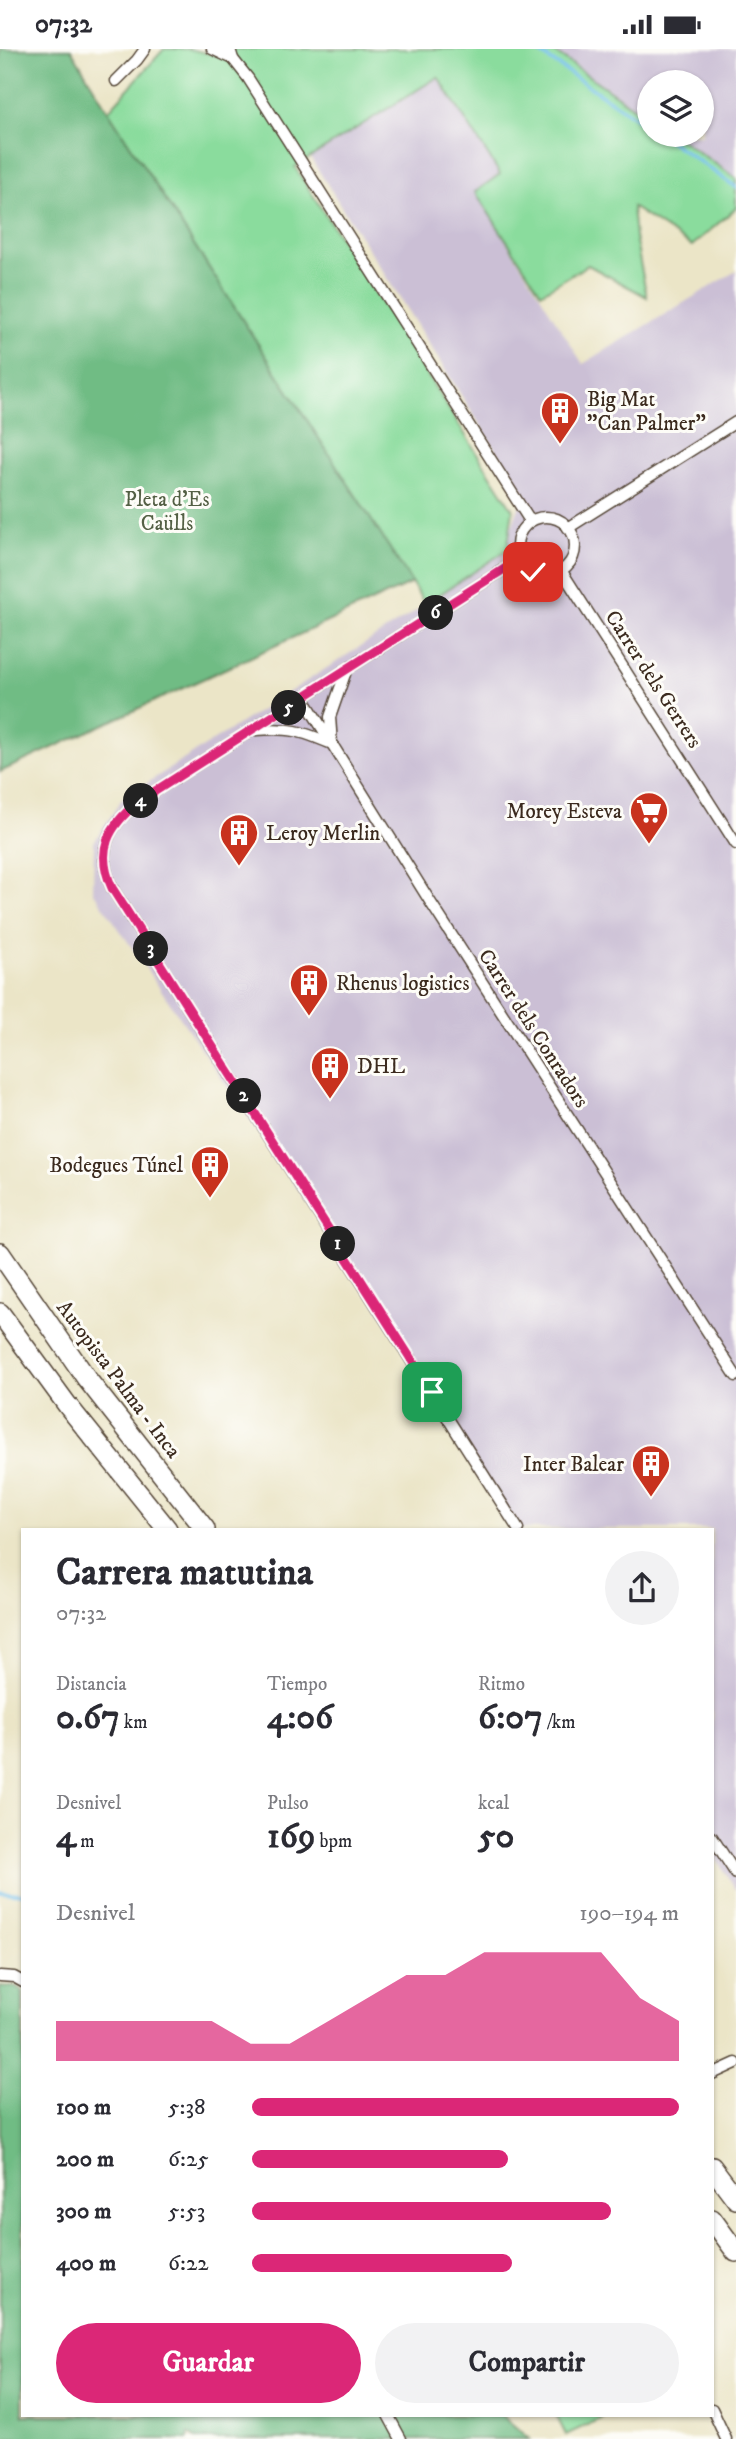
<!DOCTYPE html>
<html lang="es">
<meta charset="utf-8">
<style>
:root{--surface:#fff;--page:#f2f2f3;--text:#2b2b33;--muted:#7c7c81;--accent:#db2777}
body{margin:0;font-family:"IM FELL DW Pica",serif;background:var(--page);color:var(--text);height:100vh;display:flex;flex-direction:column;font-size:26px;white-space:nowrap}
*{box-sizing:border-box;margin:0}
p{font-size:23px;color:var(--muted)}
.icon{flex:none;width:38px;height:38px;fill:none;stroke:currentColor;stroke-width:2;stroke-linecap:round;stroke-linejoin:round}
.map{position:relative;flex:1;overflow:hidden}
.drawer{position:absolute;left:21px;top:1479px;width:693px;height:889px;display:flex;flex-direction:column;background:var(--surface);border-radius:0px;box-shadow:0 2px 5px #0004}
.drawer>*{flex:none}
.tools{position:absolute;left:637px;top:21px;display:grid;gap:14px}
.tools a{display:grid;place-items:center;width:77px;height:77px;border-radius:50%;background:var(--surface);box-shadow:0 2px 5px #0004;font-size:35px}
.pin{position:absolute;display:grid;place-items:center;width:60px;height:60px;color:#fff;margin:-30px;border-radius:14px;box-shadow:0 4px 10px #0006}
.km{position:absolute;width:35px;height:35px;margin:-18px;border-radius:50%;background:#222;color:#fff;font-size:19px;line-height:35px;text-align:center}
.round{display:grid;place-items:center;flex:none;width:74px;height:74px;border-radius:37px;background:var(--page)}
.headline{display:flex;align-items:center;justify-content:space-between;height:119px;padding:0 35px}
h1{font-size:38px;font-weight:800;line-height:52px}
.stats{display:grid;grid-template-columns:repeat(3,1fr);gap:10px;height:119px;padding:7px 35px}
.stats div{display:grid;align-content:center}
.stats b{font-size:35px;font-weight:800}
.stats small{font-size:19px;font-weight:400}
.stats p{font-size:19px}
.chart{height:196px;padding:14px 35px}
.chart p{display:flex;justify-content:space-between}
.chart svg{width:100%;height:126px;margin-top:7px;fill:var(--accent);opacity:.7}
.primary-button{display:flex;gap:14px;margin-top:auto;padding:14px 35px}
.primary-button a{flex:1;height:80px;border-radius:42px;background:var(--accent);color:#fff;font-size:28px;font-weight:800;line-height:80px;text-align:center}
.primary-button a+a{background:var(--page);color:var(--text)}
ul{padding:0 35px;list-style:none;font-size:23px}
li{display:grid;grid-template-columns:112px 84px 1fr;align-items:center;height:52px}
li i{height:18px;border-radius:9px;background:var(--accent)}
.status{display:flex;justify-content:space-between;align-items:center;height:49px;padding:0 35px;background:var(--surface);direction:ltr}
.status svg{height:19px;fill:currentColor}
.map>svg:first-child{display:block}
.industrial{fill:#cbbfd5}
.green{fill:#8adc9d;stroke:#62835e;stroke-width:2}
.forest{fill:#6fbc84;stroke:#557351;stroke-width:2}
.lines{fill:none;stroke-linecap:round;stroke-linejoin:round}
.stream{stroke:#72c0ec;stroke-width:3.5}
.street-casing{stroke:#554637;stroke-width:13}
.highway-casing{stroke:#554637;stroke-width:22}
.street{stroke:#fff;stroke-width:10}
.highway{stroke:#fff;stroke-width:19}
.route-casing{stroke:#fff;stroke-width:14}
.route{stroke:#db2777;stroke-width:9}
.labels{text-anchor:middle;stroke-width:6;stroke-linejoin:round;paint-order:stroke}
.poi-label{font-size:21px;fill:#3b2a1e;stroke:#fdfcf7;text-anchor:start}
.park-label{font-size:21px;fill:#535f44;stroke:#fdfcf7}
.street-label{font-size:21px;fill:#3b2a1e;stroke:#fdfcf7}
</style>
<div class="status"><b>07:32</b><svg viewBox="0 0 49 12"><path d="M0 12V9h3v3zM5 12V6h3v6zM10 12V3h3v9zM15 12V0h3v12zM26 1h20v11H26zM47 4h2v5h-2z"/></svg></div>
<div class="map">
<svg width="736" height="2390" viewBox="0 0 736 2390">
<rect width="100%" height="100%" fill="#fdfcf7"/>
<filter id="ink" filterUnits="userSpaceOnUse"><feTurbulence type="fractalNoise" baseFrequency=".0143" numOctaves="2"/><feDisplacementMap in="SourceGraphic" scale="14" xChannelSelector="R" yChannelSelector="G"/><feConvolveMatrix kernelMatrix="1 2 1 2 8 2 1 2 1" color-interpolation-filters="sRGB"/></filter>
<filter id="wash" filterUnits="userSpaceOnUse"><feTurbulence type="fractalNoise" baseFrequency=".00686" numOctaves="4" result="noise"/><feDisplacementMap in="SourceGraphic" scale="28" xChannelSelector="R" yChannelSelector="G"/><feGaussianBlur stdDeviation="1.57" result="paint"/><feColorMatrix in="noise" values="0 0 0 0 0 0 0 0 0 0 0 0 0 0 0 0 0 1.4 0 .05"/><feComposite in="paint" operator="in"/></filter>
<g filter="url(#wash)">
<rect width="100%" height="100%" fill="#ebe5c7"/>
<!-- industrial -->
<g class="industrial">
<path d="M 550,0 L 736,0 L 736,129 L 674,86 L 702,86 L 702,33 L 649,33 L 649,69 Z"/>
<path d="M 438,28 L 500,125 L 475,143 L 583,315 L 736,222 L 736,1842 L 712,1803 L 712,1480 L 514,1480 L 367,1241 L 93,842 L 94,793 L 122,750 L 444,544 L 510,483 L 524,445 L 310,108 Z"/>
</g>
<!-- green -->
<g class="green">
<path d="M 164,0 L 189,0 L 233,10 L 231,0 L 550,0 L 649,69 L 649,86 L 674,86 L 736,129 L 736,159 L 692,197 L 632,158 L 635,188 L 647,248 L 588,216 L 541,244 L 475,143 L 500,125 L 438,28 L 295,118 L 513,461 L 507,501 L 425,555 L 108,62 Z"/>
<path d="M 556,2366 L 608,2366 L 566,2386 Z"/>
</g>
<!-- forest -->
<g class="forest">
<path d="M 0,0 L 71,0 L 108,62 L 412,534 L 0,723 Z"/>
<path d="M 0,1937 L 15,1938 L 23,1943 L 23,2366 L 502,2366 L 529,2390 L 198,2390 L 189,2385 L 188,2390 L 0,2390 Z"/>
</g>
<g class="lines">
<!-- stream -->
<g class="stream">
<path d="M 534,0 L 649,78"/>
<path d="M 661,86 L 736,138"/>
<path d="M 0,1843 L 23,1845"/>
</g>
</g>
</g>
<g filter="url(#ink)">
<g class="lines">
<!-- street casing -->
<g class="street-casing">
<g id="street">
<path d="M 212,0 L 233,10"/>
<path d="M 230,0 L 233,10 L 248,29 L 530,472"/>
<path d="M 116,32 L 137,11 L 145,0"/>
<circle cx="546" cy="497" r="29"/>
<path d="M 568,479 L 736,373"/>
<path d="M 561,521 L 736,795"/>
<path d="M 304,650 L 431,854 L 736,1327"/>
<path d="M 256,681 C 290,678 301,682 332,695 L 330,668 L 346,622"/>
<path d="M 518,1480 L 112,839 C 95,801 108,778 138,753 L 520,510"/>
<path d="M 712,1788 L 736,1825"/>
<path d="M 0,1927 L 14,1928 L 23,1933"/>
<path d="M 712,2025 L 736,2014"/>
<path d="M 712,2360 L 726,2390"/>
<path d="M 388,2366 L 401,2390"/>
</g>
</g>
<!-- highway casing -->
<g class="highway-casing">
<g id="highway">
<path d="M 0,1204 L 87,1330 L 205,1480"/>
<path d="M 0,1264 L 68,1357 L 167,1480"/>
<path d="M 712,2118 L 736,2150"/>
<path d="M 712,2170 L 736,2203"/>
</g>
</g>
<!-- street -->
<use href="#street" class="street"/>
<!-- highway -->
<use href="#highway" class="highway"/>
</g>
</g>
<g class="lines" filter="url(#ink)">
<!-- route casing -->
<g class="route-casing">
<path id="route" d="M 432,1343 L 112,839 C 95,801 108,778 138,753 L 520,510 L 533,523"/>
</g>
<!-- route -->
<use href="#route" class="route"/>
</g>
<!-- icons -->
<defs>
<g id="building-pin" transform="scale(2.0125)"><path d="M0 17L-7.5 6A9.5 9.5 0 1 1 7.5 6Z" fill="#c8321e" stroke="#fdfcf7"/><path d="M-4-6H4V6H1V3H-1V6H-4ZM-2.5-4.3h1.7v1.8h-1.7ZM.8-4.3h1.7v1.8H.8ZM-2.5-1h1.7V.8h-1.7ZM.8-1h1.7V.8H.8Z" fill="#fff"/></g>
<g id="supermarket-pin" transform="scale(2.0125)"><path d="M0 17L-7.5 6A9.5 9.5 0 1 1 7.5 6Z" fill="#c8321e" stroke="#fdfcf7"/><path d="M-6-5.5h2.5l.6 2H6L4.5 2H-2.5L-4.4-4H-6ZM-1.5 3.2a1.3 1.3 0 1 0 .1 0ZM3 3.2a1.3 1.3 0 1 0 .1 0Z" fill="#fff"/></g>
</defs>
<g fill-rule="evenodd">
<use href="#building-pin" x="560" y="362"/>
<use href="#supermarket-pin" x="649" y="762"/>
<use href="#building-pin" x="239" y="784"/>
<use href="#building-pin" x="309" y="934"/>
<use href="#building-pin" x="330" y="1017"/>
<use href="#building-pin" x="210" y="1116"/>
<use href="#building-pin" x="651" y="1415"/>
</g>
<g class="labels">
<!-- poi labels -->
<g class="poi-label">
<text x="587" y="357">Big Mat<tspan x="587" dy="24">"Can Palmer"</tspan></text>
<text x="622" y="769" text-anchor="end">Morey Esteva</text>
<text x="266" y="791">Leroy Merlin</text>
<text x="336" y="941">Rhenus logistics</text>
<text x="357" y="1024">DHL</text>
<text x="183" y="1123" text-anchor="end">Bodegues Túnel</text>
<text x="624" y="1422" text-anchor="end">Inter Balear</text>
</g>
<!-- park labels -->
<g class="park-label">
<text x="167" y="457">Pleta d'Es<tspan x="167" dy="24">Caülls</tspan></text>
</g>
<!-- street labels -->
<g class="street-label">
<text transform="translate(654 630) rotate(57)" y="7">Carrer dels Gerrers</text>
<text transform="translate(534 979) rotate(57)" y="7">Carrer dels Conradors</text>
<text transform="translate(119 1330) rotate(53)" y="7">Autopista Palma - Inca</text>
</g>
</g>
</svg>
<div class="tools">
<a><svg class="icon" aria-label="layers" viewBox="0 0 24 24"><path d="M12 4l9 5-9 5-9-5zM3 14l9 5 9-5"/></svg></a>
</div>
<div class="pin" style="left:432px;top:1343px;background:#1e9e55"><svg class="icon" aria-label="arrive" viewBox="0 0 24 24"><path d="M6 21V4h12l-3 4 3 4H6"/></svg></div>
<div class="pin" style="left:533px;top:523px;background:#d93025"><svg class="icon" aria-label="check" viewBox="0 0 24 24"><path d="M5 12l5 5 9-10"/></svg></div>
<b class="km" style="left:338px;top:1195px">1</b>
<b class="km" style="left:244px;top:1047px">2</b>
<b class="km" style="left:151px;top:900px">3</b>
<b class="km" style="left:141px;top:752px">4</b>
<b class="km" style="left:289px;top:659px">5</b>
<b class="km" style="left:436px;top:564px">6</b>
<section class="drawer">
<div class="headline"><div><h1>Carrera matutina</h1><p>07:32</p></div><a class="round"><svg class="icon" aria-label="share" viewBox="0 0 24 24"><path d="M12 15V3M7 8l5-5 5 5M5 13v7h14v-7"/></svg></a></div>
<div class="stats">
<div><p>Distancia</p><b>0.67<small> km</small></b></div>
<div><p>Tiempo</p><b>4:06</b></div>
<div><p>Ritmo</p><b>6:07<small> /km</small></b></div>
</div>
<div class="stats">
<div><p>Desnivel</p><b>4<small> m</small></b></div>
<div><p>Pulso</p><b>169<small> bpm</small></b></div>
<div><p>kcal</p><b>50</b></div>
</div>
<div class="chart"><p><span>Desnivel</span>190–194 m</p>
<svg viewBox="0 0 160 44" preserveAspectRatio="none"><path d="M0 44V30L10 30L20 30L30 30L40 30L50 38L60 38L70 30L80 22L90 14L100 14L110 6L120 6L130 6L140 6L150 22L160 30V44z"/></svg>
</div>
<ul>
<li><b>100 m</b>5:38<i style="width:100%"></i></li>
<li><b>200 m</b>6:25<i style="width:60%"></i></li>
<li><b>300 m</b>5:53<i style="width:84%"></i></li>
<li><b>400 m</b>6:22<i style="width:61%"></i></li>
</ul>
<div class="primary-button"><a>Guardar</a><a>Compartir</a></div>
</section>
</div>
